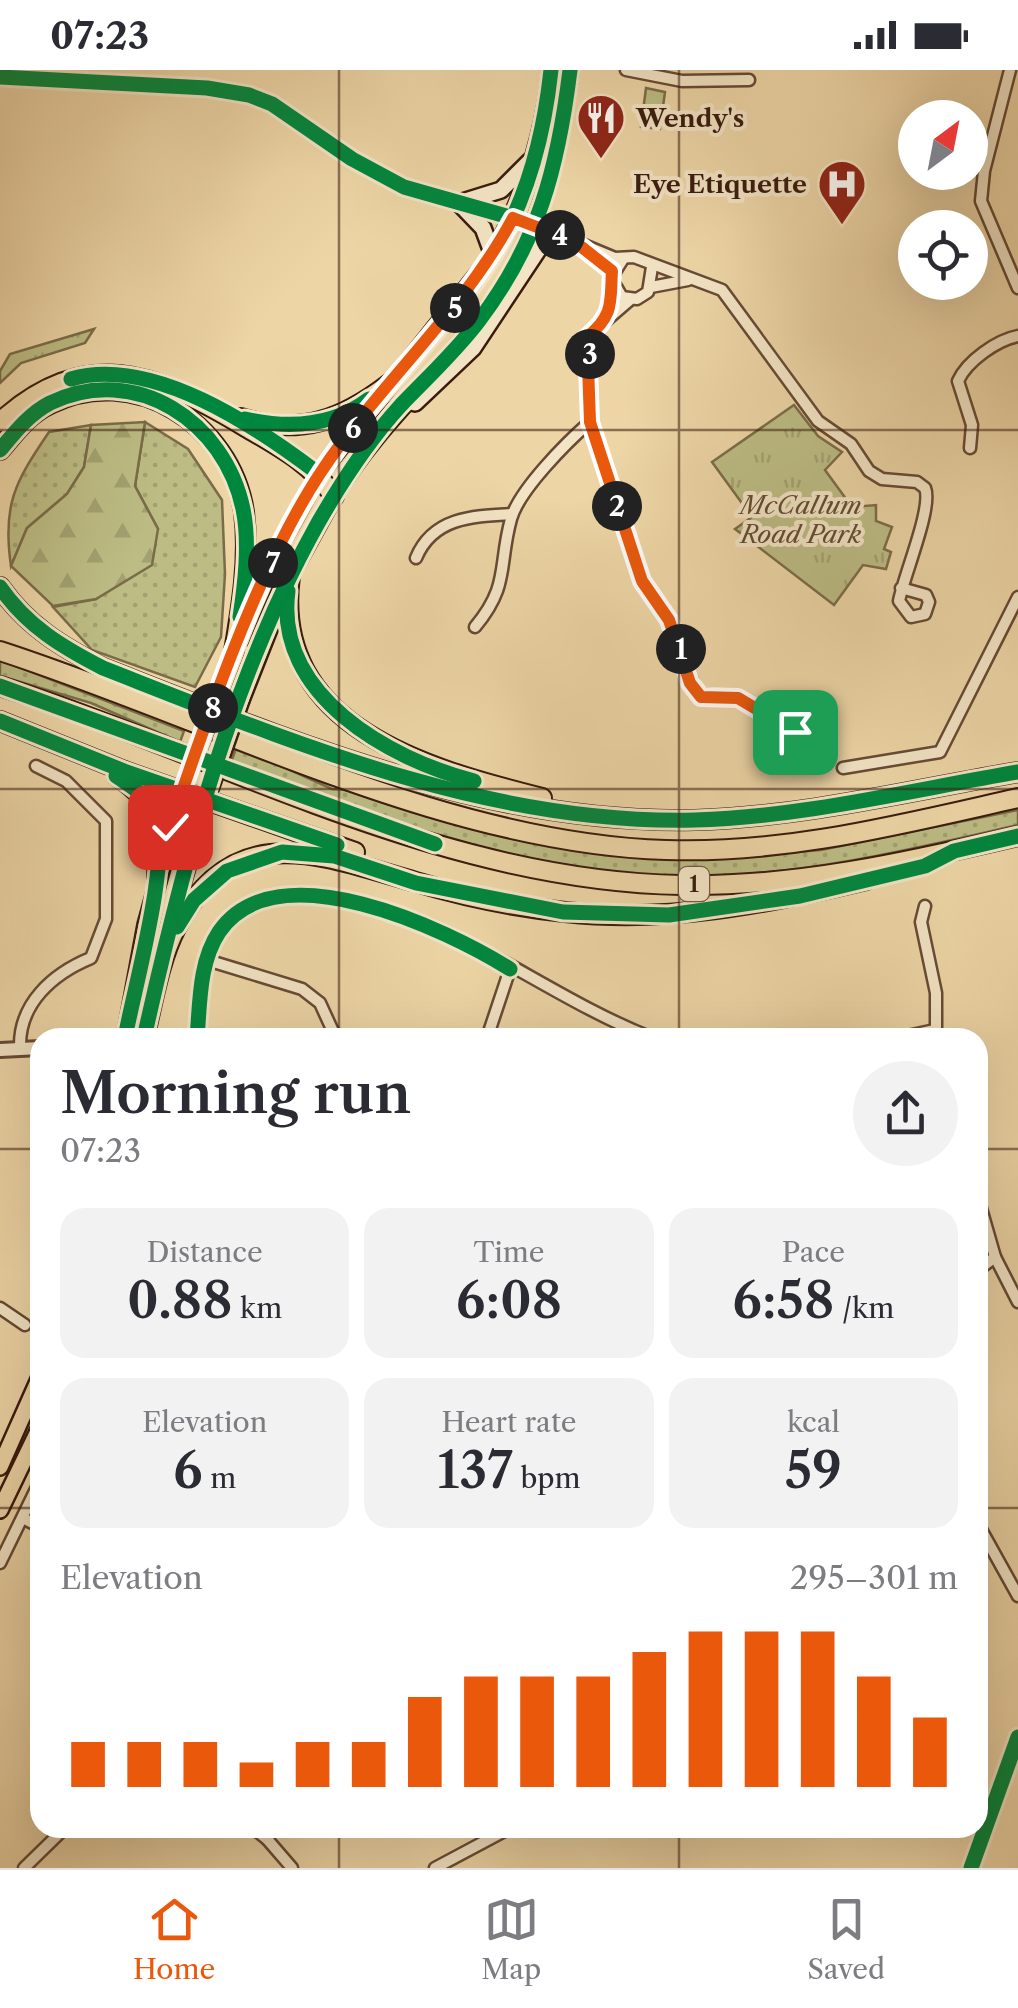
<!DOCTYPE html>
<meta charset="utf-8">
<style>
:root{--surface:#fff;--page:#f2f2f3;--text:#2b2b33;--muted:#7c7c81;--line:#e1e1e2;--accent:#ea580c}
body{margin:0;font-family:"Libre Caslon Text",serif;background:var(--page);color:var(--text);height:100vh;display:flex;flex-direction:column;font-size:38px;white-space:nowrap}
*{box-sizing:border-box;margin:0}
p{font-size:32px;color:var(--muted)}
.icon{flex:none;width:55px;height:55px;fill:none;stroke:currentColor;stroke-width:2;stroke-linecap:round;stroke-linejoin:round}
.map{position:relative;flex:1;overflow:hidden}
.side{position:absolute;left:30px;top:958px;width:958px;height:810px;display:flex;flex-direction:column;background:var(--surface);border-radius:30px;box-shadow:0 10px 40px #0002}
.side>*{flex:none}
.needle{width:65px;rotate:32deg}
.fabs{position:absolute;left:898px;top:30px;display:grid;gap:20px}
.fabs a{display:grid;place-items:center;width:90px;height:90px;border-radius:50%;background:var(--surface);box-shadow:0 10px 40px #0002;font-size:50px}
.pin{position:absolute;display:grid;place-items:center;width:85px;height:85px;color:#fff;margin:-42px;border-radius:20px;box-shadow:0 5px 15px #0006}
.km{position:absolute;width:50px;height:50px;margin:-25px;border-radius:50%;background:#222;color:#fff;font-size:28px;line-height:50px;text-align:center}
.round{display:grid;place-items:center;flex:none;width:105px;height:105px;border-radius:52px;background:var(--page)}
.overview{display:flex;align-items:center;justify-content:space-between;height:170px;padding:0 30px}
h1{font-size:55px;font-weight:600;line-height:75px}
.stats{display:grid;grid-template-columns:repeat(3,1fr);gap:15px;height:170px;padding:10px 30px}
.stats div{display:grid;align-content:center;border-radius:25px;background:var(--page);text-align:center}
.stats b{font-size:50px;font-weight:600}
.stats small{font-size:28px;font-weight:400}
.stats p{font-size:28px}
.chart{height:280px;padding:20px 30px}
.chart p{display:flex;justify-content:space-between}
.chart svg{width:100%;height:180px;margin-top:10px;stroke:var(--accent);stroke-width:6}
.status{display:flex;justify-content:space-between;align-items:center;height:70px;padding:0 50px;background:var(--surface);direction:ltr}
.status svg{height:28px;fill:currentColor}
.menu{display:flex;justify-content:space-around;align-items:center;height:140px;border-top:2px solid var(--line);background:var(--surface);font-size:28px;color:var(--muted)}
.menu a{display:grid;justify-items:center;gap:5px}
.menu .selected{color:var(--accent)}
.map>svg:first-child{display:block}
.grass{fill:url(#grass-dots);stroke:#7a6c49;stroke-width:2.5}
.forest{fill:url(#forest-firs);stroke:#7a6c49;stroke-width:2.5}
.park{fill:url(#park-tufts);stroke:#7a6c49;stroke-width:2.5}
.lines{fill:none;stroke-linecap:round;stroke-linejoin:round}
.minor-casing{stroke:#664a34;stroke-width:15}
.tertiary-casing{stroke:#664a34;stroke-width:18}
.secondary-casing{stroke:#391b0e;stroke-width:20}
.primary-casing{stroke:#391b0e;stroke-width:20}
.motorway-casing{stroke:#391b0e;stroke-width:22}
.minor{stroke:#f3e4c5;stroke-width:10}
.tertiary{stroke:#f3e4c5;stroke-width:12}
.secondary{stroke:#f3e4c5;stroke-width:15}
.primary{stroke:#edd5a6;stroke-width:15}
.motorway{stroke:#edd5a6;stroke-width:18}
.primary-bridge-casing{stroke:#391b0e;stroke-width:20;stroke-linecap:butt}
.primary-bridge{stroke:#edd5a6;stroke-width:15}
.cycleway-casing{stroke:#f3e4c5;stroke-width:21}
.cycleway{stroke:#00873e;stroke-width:15}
.route-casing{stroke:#fff;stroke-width:20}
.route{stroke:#ea580c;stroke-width:12}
.grid{fill:none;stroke:#391b0e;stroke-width:2.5;stroke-opacity:0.55}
.labels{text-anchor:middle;stroke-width:8;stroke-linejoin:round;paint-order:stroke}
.shield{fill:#f3e4c5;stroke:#715745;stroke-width:2.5}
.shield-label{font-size:22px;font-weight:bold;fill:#391b0e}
.poi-label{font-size:25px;font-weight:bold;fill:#391b0e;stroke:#f3e4c5;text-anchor:start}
.park-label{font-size:25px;font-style:italic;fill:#604b31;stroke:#f3e4c5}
</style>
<div class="status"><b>07:23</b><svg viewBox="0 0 49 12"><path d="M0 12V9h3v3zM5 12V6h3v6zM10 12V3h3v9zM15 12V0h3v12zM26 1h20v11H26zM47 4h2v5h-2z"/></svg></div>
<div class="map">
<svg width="1018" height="1798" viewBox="0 0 1018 1798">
<defs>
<pattern id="grass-dots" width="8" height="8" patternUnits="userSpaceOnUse" patternTransform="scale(2.5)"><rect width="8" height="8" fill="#bcbc84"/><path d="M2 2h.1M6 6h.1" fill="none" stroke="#a2a171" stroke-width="1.8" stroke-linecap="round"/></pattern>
<pattern id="forest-firs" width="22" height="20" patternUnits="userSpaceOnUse" patternTransform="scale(2.5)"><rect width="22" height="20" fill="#bcbc84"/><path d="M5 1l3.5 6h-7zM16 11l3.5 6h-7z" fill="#a2a171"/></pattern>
<pattern id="park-tufts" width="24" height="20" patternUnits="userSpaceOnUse" patternTransform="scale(2.5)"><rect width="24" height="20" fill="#bcbc84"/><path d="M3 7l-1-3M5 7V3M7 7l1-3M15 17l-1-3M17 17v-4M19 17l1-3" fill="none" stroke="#a2a171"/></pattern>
</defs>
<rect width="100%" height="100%" fill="#edd5a6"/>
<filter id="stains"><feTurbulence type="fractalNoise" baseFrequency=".002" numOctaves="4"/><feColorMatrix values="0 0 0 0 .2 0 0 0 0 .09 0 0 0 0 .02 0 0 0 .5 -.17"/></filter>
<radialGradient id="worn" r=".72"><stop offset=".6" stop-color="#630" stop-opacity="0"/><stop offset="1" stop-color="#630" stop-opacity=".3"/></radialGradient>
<!-- grass -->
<g class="grass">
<path d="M 145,352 L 188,379 L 222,430 L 225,504 L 221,567 L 195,617 L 92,580 L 53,537 L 96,529 L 158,459 L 135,416 Z"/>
<path d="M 91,355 L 84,397 L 67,424 L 27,458 L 11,496 C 2,435 15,412 49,362 Z"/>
<path d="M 0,590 L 184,661 L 180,672 L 91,633 L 0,606 Z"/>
<path d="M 237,676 L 332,719 L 360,721 L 463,756 L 547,775 L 652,788 L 716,789 L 821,780 L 1018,740 L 1018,755 C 916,778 815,803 710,806 C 542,811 385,751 231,692 Z"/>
</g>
<!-- forest -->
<path class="forest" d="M 145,352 L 135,416 L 158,459 L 152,495 L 96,529 L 53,536 L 11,496 L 27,458 L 67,424 L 84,397 L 91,355 Z"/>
<!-- park -->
<g class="park">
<path d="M 646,18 L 665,22 L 660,59 L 641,57 Z"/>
<path d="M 94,259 L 85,273 L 21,293 L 0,313 L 0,301 L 10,284 Z"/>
<path d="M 794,335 L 818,366 L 842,382 L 825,400 L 852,437 L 876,435 L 876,451 L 892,457 L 884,479 L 891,482 L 886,499 L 863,495 L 834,535 L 735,459 L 752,447 L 712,392 Z"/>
</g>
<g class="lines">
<!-- minor casing -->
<g class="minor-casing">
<g id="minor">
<path d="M 626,0 L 682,11 L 749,10"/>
<path d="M 1010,0 L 984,101 L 981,131 L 1018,218"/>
<path d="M 536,155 L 615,188 L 634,187 L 722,220 L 818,351 L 851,374 L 869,401 L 882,409 L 917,412 L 925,418 C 933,437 904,505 899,531 L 911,547 L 925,544 L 929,532 L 926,525 L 901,518"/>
<path d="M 623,189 L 611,208 L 622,227 L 637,229 L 648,222 L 652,197"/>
<path d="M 651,217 L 688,210"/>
<path d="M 631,229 L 587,267 L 590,352 L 642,511 L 669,550 L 697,624 L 738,628 L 795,662"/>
<path d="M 970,378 L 972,355 L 958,311 C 967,291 997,270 1018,266"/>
<path d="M 416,488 C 433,447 473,446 512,444"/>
<path d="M 475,557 C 510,515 498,496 511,449 C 519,420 567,372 590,352"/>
<path d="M 843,698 L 940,682 L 1018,527"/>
<path d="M 925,836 L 921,852 L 936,923 L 936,968"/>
<path d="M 207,890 L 302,919 L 320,933 L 336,968"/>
<path d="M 197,968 C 200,934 199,893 218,863 C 260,800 382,833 440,859 C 512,892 576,938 652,968"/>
<path d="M 487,968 L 510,899"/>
<path d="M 898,968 L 935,960"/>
<path d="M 20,977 C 19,934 52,904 91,888 L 106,849 L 106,751 L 66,711 L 36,696"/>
<path d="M 978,1128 L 995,1187 L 1018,1232"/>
<path d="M 978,1200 L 995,1187"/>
<path d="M 0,1238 L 25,1255"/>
<path d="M 23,1448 L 40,1457"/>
<path d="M 978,1454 L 1018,1526"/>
<path d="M 0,1493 L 40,1411"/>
<path d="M 253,1758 L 267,1769"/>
<path d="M 274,1758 L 267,1769 L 292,1798"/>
<path d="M 24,1798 L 65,1758"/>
<path d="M 435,1798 L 510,1758"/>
<path d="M 971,1798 L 1018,1667"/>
</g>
</g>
<!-- tertiary casing -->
<g class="tertiary-casing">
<g id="tertiary">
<path d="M 0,7 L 207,18 L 249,25 L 272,34 L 352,89 L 404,117 L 536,155"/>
<path d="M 0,980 L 40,978"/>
</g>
</g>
<!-- secondary casing -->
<g class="secondary-casing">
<g id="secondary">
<path d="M 459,133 L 501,120 L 530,91"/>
<path d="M 459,133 L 483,158 L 493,185"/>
<path d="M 415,333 L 473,278 L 540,177 L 556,163"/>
<path d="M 334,426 C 373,361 428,313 475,255 C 537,179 558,94 570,0"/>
<path d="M 241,569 L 281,473 L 319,404 L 493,185 C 525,126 544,66 551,0"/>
</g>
</g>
<!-- primary casing -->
<g class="primary-casing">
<g id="primary">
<path d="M 220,622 L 233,587"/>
<path d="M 241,630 L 290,506 L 334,426"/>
<path d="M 166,868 L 209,723"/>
<path d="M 125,968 L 146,855 L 185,714"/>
<path d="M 0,1397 L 40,1307"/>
<path d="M 0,1440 L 40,1357"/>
</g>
</g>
<!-- motorway casing -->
<g class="motorway-casing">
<g id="motorway">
<path d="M 241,348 C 300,366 342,350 389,314"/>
<path d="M 0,352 C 85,275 156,303 244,356 C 278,376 311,393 334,426"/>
<path d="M 0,380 C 15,363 28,344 50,334 C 133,292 231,353 244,442 C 250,490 241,540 233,587"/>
<path d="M 290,506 C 270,657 427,699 542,728"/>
<path d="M 0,517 C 27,556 62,577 103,598 C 292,672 488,755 695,750 C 803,747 912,720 1018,702"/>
<path d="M 0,581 C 213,650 441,773 666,780 C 787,784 902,754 1018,728"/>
<path d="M 0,616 C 224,688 441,811 681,815 C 796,817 907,792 1018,766"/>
<path d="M 0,651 L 124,701 L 355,782"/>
<path d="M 117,706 C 161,736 159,758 157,808"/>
<path d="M 144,968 C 153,932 159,891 176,858 C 235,746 322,786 416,812 C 463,826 516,837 565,842 C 668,853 765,834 866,810"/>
</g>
</g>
<!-- minor -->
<use href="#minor" class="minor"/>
<!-- tertiary -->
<use href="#tertiary" class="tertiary"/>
<!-- secondary -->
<use href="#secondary" class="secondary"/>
<!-- primary -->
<use href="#primary" class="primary"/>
<!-- motorway -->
<use href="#motorway" class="motorway"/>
<!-- primary-bridge casing -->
<g class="primary-bridge-casing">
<g id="primary-bridge">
<path d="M 186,710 L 220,622"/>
<path d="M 210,719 L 241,630"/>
</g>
</g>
<!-- primary-bridge -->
<use href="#primary-bridge" class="primary-bridge"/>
<!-- cycleway casing -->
<g class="cycleway-casing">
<g id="cycleway">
<path d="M 0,7 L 207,18 L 249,25 L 272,34 L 352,89 L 404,117 L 513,148"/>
<path d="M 71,309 C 152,285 257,357 319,404"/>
<path d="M 245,349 C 289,359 332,357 369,329"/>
<path d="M 0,380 C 15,362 29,344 50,333 C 136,292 225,352 243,439 C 250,473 245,514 240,547"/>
<path d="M 0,517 C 27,556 62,577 103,598 C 292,672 488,755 695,750 C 803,747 912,720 1018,702"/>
<path d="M 288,521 C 274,625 389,689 474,711"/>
<path d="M 0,616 L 435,774"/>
<path d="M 0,651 L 124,701 L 337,775"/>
<path d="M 116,706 C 131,716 148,726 155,744 C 172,786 134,918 125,968"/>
<path d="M 182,721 C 221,616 257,503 318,407 C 368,328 442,266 492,187 C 527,131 544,65 551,0"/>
<path d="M 177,857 L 194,830 L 227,801 L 282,782 L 334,786 L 416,813 L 563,842 L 669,845 L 800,826 L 925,796 L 954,781 L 1018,766"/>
<path d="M 144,968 C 183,793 230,610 318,453 C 342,411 368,371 401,335 C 427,308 455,282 478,252 C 539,172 558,97 570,0"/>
<path d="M 197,968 C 200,933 199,892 219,862 C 276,778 446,859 510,899"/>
<path d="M 971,1798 L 1018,1667"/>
</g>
</g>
<!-- cycleway -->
<use href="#cycleway" class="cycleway"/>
</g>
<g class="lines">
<!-- route casing -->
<g class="route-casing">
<path id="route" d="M 170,757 C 207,647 258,497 321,402 C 380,313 462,243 513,148 L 574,171 L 612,201 C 610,230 615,245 587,267 L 590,352 L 642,511 L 669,550 L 690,613 L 701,627 L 738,628 L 795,662"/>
</g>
<!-- route -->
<use href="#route" class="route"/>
</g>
<!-- grid -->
<path class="grid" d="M 339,0 L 339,968M 679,0 L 679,968M 0,360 L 1018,360M 0,719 L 1018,719M 0,1079 L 40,1079M 978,1079 L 1018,1079M 0,1438 L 40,1438M 978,1438 L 1018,1438M 339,1758 L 339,1798M 679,1758 L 679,1798"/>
<!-- icons -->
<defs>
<g id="restaurant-pin" transform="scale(2.5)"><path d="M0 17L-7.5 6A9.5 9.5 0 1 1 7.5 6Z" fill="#8f2418" stroke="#f3e4c5"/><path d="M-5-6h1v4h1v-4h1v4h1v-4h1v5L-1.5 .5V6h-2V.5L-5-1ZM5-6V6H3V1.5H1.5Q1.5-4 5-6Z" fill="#fff"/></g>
<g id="hospital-pin" transform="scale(2.5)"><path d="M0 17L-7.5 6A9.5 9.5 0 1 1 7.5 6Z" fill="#8f2418" stroke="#f3e4c5"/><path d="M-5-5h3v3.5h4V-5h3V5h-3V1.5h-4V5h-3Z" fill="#fff"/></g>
</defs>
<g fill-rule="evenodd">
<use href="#restaurant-pin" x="601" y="48"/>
<use href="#hospital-pin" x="842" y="114"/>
</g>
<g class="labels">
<!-- shield labels -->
<rect class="shield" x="679" y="797" width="30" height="34" rx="8"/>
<g class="shield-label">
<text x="694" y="822">1</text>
</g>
<!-- poi labels -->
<g class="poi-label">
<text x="636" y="57">Wendy's</text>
<text x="807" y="123" text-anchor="end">Eye Etiquette</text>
</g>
<!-- park labels -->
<g class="park-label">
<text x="801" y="444">McCallum<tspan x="801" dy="29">Road Park</tspan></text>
</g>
</g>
<rect width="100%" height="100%" filter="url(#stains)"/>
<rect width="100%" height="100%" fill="url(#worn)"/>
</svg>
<div class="fabs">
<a><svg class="needle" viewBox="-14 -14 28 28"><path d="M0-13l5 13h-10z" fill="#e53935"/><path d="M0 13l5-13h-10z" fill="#7c7c81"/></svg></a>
<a><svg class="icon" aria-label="locate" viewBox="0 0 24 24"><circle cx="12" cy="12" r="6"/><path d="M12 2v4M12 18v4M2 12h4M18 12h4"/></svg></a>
</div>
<div class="pin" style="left:795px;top:662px;background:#1e9e55"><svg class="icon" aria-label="arrive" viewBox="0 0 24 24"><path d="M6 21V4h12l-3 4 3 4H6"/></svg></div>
<div class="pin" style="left:170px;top:757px;background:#d93025"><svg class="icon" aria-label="check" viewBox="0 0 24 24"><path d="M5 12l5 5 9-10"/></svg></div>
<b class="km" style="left:681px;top:579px">1</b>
<b class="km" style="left:617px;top:436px">2</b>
<b class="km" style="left:590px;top:284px">3</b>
<b class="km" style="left:560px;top:165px">4</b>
<b class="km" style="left:455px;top:238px">5</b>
<b class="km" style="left:353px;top:358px">6</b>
<b class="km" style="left:273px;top:493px">7</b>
<b class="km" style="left:213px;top:638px">8</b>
<section class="side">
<div class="overview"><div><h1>Morning run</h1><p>07:23</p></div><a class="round"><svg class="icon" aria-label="share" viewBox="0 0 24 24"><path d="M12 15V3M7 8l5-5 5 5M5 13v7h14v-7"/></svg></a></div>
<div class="stats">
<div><p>Distance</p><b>0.88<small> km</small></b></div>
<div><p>Time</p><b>6:08</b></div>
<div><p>Pace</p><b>6:58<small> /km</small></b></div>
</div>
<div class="stats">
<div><p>Elevation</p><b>6<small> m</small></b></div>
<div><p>Heart rate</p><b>137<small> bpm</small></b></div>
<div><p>kcal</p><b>59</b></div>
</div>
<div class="chart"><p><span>Elevation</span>295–301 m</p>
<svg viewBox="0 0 160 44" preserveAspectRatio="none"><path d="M5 44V33M15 44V33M25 44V33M35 44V38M45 44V33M55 44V33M65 44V22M75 44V17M85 44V17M95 44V17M105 44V11M115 44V6M125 44V6M135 44V6M145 44V17M155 44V27"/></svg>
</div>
</section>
</div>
<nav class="menu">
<a class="selected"><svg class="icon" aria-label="home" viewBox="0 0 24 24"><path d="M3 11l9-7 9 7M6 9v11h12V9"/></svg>Home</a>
<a><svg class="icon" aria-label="map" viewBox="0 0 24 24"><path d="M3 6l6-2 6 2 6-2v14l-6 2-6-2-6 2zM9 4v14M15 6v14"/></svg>Map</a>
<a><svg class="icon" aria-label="saved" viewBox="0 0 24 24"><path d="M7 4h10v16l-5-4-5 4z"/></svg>Saved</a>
</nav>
